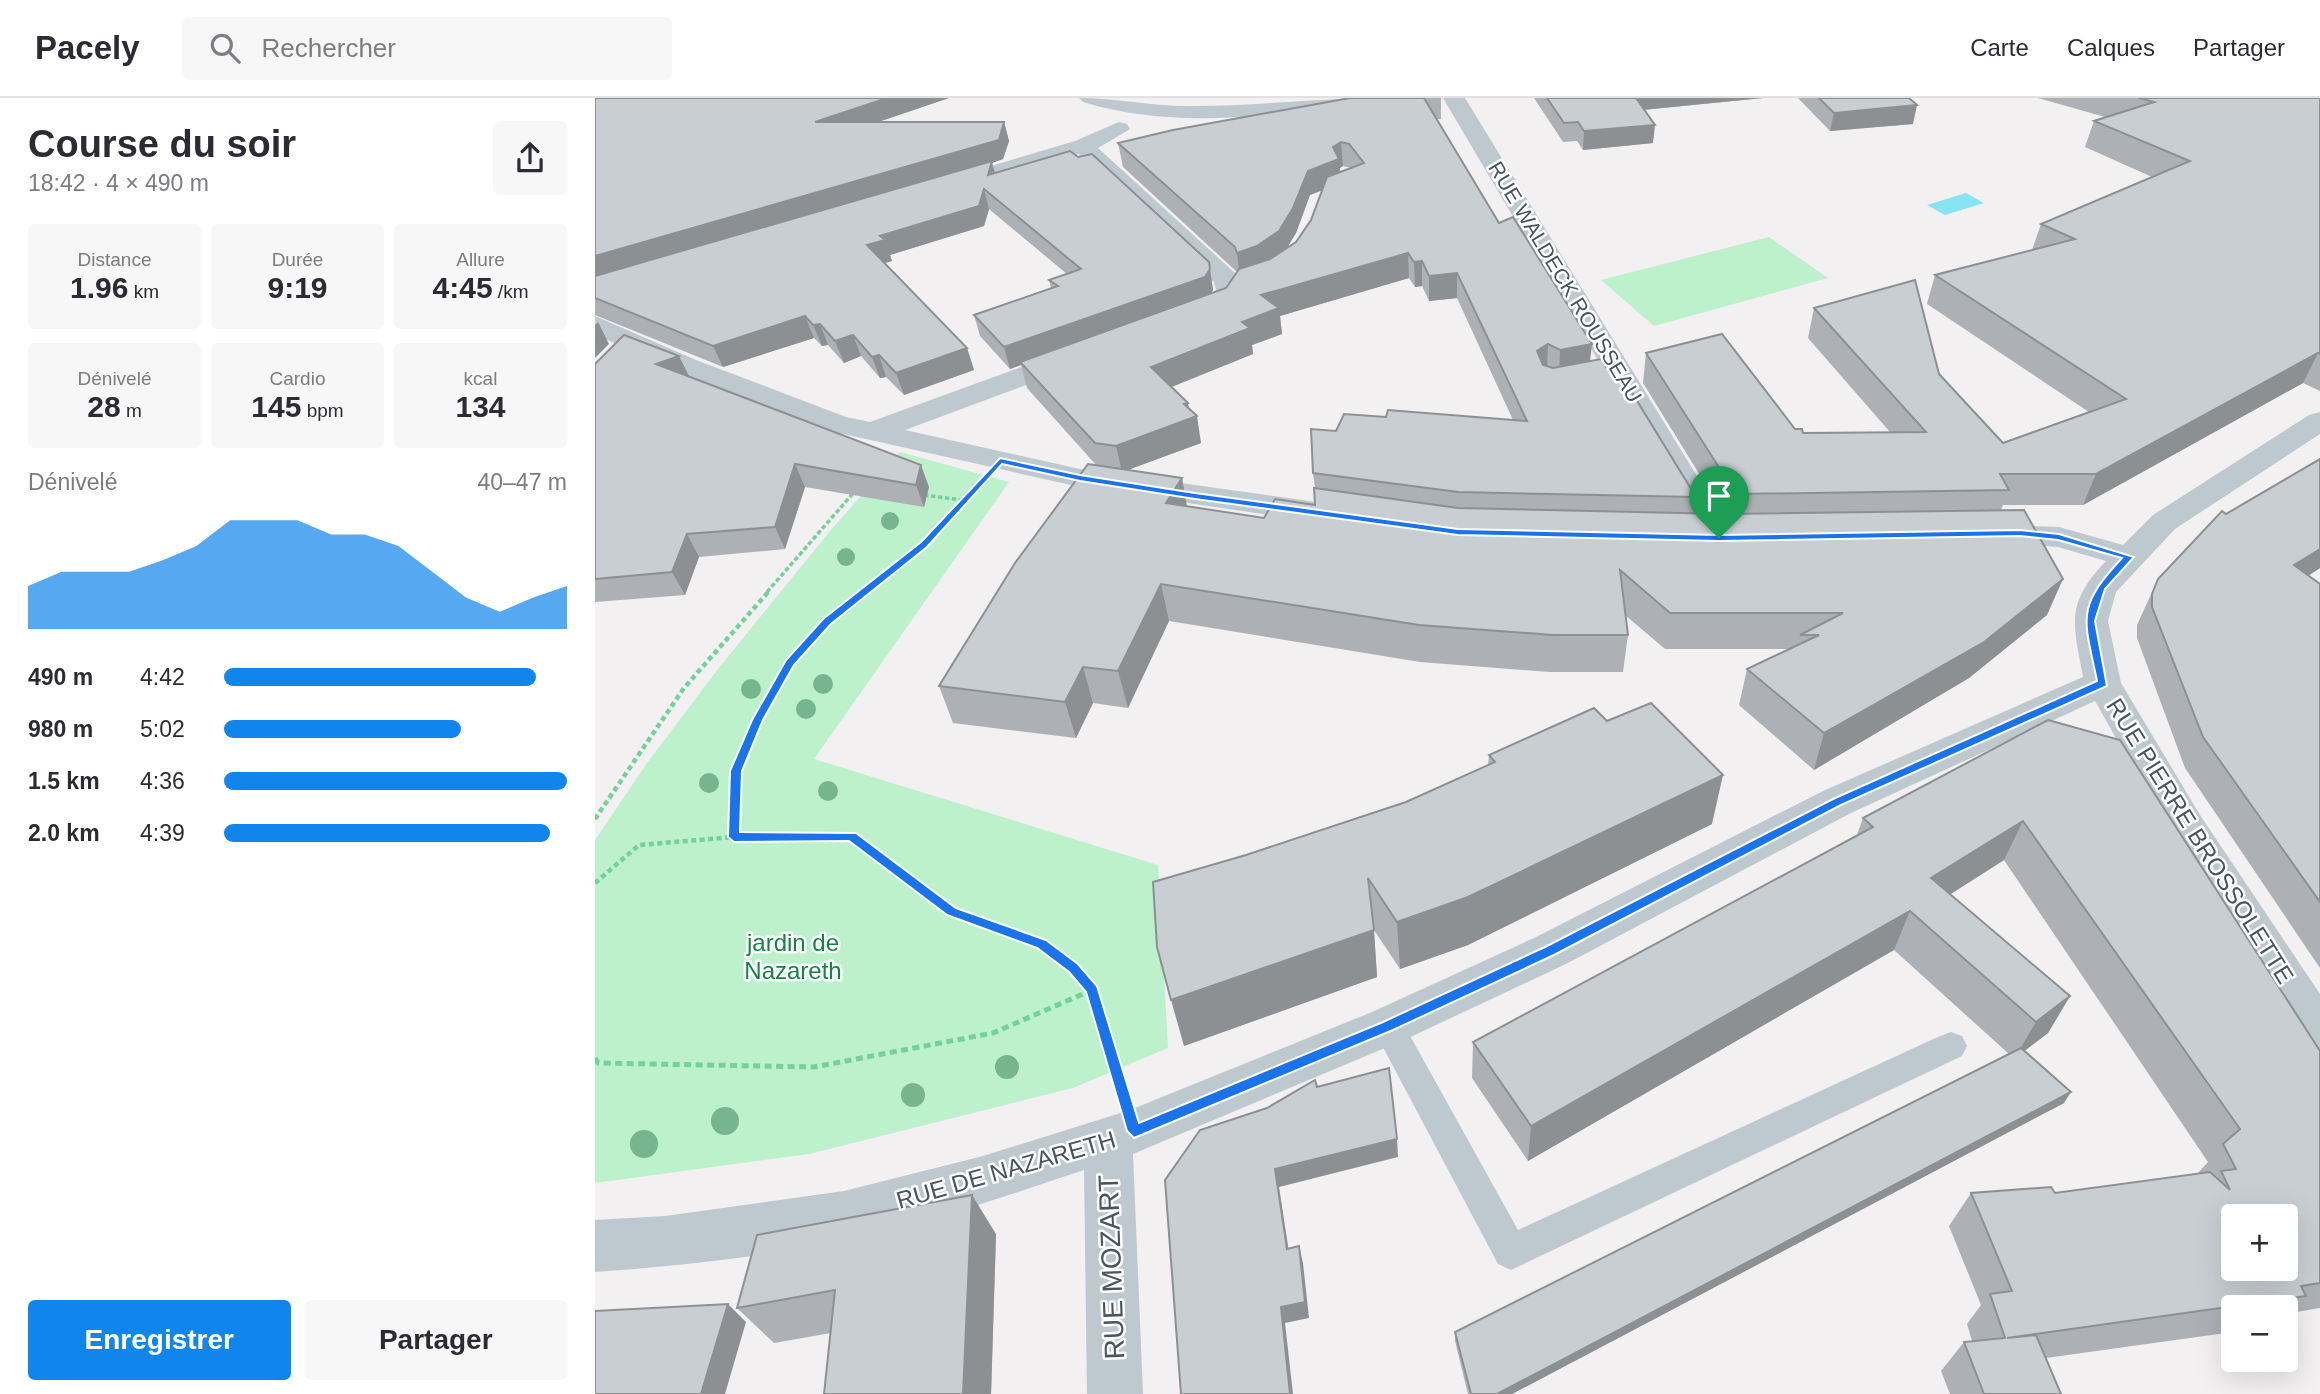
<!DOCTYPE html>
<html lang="fr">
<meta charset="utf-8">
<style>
:root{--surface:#fff;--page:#f7f7f7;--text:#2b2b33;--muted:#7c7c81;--line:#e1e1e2;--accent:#1085ec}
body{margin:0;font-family:Helvetica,sans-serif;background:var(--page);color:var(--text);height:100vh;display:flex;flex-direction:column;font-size:26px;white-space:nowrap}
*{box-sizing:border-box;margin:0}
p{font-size:23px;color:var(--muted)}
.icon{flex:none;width:38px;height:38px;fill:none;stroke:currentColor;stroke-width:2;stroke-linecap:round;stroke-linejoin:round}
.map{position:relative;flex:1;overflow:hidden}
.drawer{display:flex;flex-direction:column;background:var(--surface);width:595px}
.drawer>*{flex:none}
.fabs{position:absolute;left:1626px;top:1106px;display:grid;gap:14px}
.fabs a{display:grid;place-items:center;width:77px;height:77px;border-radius:7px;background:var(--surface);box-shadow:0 7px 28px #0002;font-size:35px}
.pin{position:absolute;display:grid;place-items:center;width:60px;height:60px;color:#fff;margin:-72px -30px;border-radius:50% 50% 50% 0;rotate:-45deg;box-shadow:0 0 7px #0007}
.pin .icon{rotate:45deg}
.round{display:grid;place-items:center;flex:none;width:74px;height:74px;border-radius:7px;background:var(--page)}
.summary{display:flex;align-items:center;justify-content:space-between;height:119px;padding:0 28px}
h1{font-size:38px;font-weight:700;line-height:52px}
.metrics{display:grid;grid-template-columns:repeat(3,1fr);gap:10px;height:119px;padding:7px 28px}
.metrics div{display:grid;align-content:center;border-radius:7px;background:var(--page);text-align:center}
.metrics b{font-size:30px;font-weight:700}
.metrics small{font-size:19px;font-weight:400}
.metrics p{font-size:19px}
.chart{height:196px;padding:14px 28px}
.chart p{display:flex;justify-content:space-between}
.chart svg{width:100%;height:126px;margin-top:7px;fill:var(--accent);opacity:.7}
.button{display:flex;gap:14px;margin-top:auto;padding:14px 28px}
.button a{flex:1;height:80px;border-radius:7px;background:var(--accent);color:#fff;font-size:28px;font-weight:700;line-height:80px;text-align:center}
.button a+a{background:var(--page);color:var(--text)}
ul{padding:0 28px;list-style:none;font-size:23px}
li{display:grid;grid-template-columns:112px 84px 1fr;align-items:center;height:52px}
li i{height:18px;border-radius:9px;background:var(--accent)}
header{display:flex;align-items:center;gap:42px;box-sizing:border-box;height:98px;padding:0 35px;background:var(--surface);border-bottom:2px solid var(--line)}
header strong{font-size:33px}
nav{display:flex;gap:38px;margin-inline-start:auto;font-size:24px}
.search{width:490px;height:63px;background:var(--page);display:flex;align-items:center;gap:18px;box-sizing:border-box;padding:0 24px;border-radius:7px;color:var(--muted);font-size:26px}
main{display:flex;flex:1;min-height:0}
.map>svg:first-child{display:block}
.green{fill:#bcf1cc}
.water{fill:#87e4f0}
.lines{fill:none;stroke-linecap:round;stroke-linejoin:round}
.path-far2{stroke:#73d19a;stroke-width:3.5;stroke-dasharray:4.5 2.5;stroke-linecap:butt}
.path-far1{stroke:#73d19a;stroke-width:4.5;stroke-dasharray:5 3.5;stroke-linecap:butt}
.path{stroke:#73d19a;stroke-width:5;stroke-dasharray:7 4.5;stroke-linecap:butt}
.service{fill:#bdc9cf;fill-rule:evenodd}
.minor{fill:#bdc9cf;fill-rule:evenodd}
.tree{fill:#77b590}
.wall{fill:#adb1b5;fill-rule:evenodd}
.shaded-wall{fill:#8d9093}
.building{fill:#c9ced2;stroke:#8d9093;stroke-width:2;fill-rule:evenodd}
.route{fill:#1a73e8;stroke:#fff;stroke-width:2;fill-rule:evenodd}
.labels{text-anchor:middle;stroke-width:5;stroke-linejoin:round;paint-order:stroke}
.far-street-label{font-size:21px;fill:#47555e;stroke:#fff}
.street-label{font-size:24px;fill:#47555e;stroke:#fff}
.park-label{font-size:24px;fill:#138441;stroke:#fff}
.near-street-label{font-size:28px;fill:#47555e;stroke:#fff}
</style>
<header>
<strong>Pacely</strong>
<div class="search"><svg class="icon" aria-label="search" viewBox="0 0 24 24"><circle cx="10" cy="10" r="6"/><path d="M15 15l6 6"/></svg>Rechercher</div>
<nav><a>Carte</a><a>Calques</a><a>Partager</a></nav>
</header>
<main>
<section class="drawer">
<div class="summary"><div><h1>Course du soir</h1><p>18:42 · 4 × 490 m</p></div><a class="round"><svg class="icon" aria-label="share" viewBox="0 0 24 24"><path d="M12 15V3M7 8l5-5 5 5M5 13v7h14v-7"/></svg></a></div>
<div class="metrics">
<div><p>Distance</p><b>1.96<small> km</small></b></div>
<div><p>Durée</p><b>9:19</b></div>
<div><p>Allure</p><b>4:45<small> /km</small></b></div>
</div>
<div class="metrics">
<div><p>Dénivelé</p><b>28<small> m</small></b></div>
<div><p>Cardio</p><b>145<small> bpm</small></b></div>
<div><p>kcal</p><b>134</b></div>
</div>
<div class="chart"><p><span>Dénivelé</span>40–47 m</p>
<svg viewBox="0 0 160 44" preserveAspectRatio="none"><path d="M0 44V29L10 24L20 24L30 24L40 20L50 15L60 6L70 6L80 6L90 11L100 11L110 15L120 24L130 33L140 38L150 33L160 29V44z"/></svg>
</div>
<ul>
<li><b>490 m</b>4:42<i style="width:91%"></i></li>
<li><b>980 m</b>5:02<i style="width:69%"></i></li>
<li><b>1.5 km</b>4:36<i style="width:100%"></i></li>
<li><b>2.0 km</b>4:39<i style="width:95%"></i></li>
</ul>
<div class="button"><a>Enregistrer</a><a>Partager</a></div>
</section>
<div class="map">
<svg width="1725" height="1296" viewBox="0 0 1725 1296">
<rect width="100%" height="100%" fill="#f2f0f0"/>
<!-- green -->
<g class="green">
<path d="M 1174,139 L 1233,180 L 1059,228 L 1006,182 Z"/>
<path d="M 305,354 L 414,384 L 219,661 L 563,767 L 573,950 L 478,990 L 214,1056 L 0,1085 L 0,742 L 52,665 L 123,571 L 235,433 Z"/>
</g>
<!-- water -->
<path class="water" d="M 1371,95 L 1389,105 L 1350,117 L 1332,107 Z"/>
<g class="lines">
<!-- path-far2 -->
<g class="path-far2">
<path d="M 329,397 L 366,402"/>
<path d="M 172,494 L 261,392"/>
<path d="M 269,494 L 329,447 L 376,393"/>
</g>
<!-- path-far1 -->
<g class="path-far1">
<path d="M 272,493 L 232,524 L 195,564 L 162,622 L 141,673 L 139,739 L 257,739 L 356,813 L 448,847"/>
<path d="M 0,721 L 89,590 L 174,493"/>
<path d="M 0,785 L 44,747 L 139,739"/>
</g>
<!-- path -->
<g class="path">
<path d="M 445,845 L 479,870 L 497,892 L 524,986"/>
<path d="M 0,960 L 3,965 L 219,969 L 398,935 L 497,892"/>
</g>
<!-- service -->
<path class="service" d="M 793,914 L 804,918 L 923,1132 L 1345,938 L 1356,934 L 1367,938 L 1372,948 L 1367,958 L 916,1172 L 903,1166 L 782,938 L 777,928 L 782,918 Z"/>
<!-- minor -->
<g class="minor">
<path d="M 484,0 C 523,0 559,9 598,8 C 661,8 723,0 788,0 L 777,6 C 680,16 583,33 488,4 Z"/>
<path d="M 848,0 L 870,0 L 1140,440 L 1136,447 L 1124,450 L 1112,447 L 1108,440 Z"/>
<path d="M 524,24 L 532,26 L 535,31 L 503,50 L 641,176 L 647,192 L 634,213 L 597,225 L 587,223 L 584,217 C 593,203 612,207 621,192 L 619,184 L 484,56 L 350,96 L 342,94 L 338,89 L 342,84 L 480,43 Z"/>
<path d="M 0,218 L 101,262 L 251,319 L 275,324 L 468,254 L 478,252 L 488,254 L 492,260 L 488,266 L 310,332 L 485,371 L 728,405 L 739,408 L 744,415 L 739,422 L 728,425 L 485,389 L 231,332 L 81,274 L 0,236 Z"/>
<path d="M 1725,314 L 1725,336 L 1580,431 L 1521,494 L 1513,523 L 1526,585 L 1605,717 L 1725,896 L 1725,955 L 1709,949 L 1577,739 L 1500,603 L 1256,715 L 971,866 L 809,942 L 538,1056 L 548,1296 L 492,1296 L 489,1072 C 410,1098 330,1127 249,1143 C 167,1159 83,1168 0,1174 L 0,1122 L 70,1118 L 249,1093 L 388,1058 L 535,1012 L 777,914 L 939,840 L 1228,693 L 1488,579 C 1478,525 1470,506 1511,463 L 1463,449 L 1380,443 L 1376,436 L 1380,429 L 1392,426 L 1464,429 L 1528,447 L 1558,417 L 1714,317 Z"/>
</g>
</g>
<!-- trees -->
<g class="tree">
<circle cx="295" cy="423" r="9"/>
<circle cx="251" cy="459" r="9"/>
<circle cx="228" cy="586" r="10"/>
<circle cx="156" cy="591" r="10"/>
<circle cx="211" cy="611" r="10"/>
<circle cx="114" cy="685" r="10"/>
<circle cx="233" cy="693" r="10"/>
<circle cx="412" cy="969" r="12"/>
<circle cx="318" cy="997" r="12"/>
<circle cx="130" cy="1023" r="14"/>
<circle cx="49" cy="1046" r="14"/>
</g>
<!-- wall -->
<g class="wall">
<path d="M 0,0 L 354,0 L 283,24 L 409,24 L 414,43 L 408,61 L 397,65 L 400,75 L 615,171 L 618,192 L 616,196 L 631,190 L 642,174 L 528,69 L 523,45 L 755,0 L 846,0 L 846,21 L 842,21 L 904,125 L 995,263 L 1101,399 L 1098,416 L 1129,416 L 1048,285 L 1051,255 L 1208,335 L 1295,334 L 1213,240 L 1219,210 L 1344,276 L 1408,345 L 1494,314 L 1332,206 L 1340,177 L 1437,152 L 1446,126 L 1557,79 L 1490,49 L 1499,23 L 1510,19 L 1443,0 L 1725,0 L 1725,293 L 1708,285 L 1488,407 L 1408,407 L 1406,412 L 1452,517 L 1374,580 L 1219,672 L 1144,607 L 1152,571 L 1194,551 L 1070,551 L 1030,517 L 1033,537 L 1028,574 L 955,574 L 825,564 L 574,523 L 533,610 L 498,605 L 481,640 L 358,625 L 344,588 L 502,368 L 432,290 L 426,267 L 415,271 L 385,238 L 379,217 L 456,190 L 454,182 L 472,176 L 394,111 L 389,128 L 295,157 L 297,163 L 289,165 L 372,250 L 379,272 L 309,297 L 291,279 L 285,280 L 266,258 L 249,265 L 233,247 L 227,248 L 219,240 L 128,269 L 0,217 ZM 748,68 L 756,70 L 745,74 L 745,70 ZM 727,92 L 716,122 L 701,144 L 691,151 L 701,135 L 715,97 ZM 814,180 L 820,189 L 827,188 L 834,203 L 862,200 L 918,322 L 791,319 L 741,333 L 718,375 L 720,390 L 720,407 L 669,420 L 592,408 L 587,380 L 533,372 L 606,345 L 594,310 L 577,289 L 658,256 L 657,247 L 687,236 L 685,218 Z"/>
<path d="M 939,0 L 1168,0 L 1049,12 L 1058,45 L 988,52 L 982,43 L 968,44 Z"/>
<path d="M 1203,0 L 1314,0 L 1318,26 L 1235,33 Z"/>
<path d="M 0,266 L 94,278 L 334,389 L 329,409 L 210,389 L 190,451 L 104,459 L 90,497 L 0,504 Z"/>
<path d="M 1725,361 L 1725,470 L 1713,478 L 1725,486 L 1725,870 L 1590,670 L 1542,540 L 1542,527 L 1563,481 L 1631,416 Z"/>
<path d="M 1453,622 L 1725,953 L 1725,1210 L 1690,1216 L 1690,1209 L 1638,1209 L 1638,1234 L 1451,1260 L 1466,1296 L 1355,1296 L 1346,1273 L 1369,1244 L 1377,1243 L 1372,1226 L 1386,1207 L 1354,1128 L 1376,1095 L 1460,1095 L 1602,1076 L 1613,1064 L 1409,762 L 1355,796 L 1475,898 L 1453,935 L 1429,953 L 1469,1005 L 917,1296 L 873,1296 L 860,1243 L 860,1234 L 1414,956 L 1299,852 L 933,1063 L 877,980 L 878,944 L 1262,737 L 1268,720 Z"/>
<path d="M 894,657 L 1117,726 L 873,847 L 805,871 L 779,832 L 782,879 L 589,948 L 651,757 L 811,704 L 893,667 Z"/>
<path d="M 401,1136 L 396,1296 L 229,1296 L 236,1235 L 179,1245 L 142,1210 Z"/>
</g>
<!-- shaded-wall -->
<g class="shaded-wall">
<path d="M 292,0 L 354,0 L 227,43 L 220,24 Z"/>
<path d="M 1037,0 L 1168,0 L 1036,13 Z"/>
<path d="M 1322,7 L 1318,26 L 1235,33 L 1239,15 Z"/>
<path d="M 409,24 L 414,43 L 408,61 L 397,65 L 402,83 L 393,77 L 0,182 L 0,158 Z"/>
<path d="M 1060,27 L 1058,45 L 988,52 L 989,33 Z"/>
<path d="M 746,44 L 748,68 L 745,70 L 746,85 L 715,97 L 701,135 L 687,158 L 645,180 L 642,155 L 713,73 L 738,49 Z"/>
<path d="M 389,91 L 394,111 L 389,128 L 295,157 L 297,163 L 279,168 L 272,147 L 285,138 Z"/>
<path d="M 813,155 L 814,180 L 685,218 L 687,236 L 657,247 L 658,256 L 561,295 L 556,269 L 647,224 L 666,197 Z"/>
<path d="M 827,163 L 827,188 L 820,189 L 819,164 Z"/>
<path d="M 615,171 L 618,192 L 613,200 L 425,264 L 426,267 L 415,271 L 409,249 Z"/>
<path d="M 862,175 L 862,200 L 834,203 L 834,178 Z"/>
<path d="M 210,218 L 219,240 L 128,269 L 118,248 Z"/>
<path d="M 3,224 L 14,246 L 0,260 L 0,227 Z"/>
<path d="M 225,226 L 233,247 L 227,248 L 218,227 Z"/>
<path d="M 258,237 L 266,258 L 249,265 L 240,243 Z"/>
<path d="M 953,246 L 952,272 L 940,279 L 942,253 Z"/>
<path d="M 997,246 L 994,272 L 964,278 L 965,252 Z"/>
<path d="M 372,250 L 379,272 L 309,297 L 301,275 Z"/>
<path d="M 1723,255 L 1708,285 L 1488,407 L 1501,376 Z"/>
<path d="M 284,257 L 291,279 L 285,280 L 277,259 Z"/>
<path d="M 84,258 L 95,280 L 61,266 Z"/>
<path d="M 593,305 L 596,321 L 602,318 L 606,345 L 527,374 L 521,348 L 589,306 Z"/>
<path d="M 200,366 L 210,389 L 190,451 L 180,429 Z"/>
<path d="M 326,367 L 334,389 L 329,409 L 321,387 Z"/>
<path d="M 587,380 L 593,416 L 571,405 Z"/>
<path d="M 92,436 L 104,459 L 90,497 L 77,474 Z"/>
<path d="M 1725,451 L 1725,470 L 1681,498 L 1699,467 Z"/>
<path d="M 1468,481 L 1452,517 L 1374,580 L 1219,672 L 1229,635 Z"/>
<path d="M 566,486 L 574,523 L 533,610 L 523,573 Z"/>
<path d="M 488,569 L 498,605 L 481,640 L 470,604 Z"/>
<path d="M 1128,677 L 1117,726 L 873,847 L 805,871 L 802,824 Z"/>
<path d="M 1428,723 L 1409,762 L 1320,819 L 1336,780 Z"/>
<path d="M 1315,813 L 1299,852 L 933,1063 L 936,1028 Z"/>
<path d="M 779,832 L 782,879 L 589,948 L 576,902 Z"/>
<path d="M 1475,898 L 1453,935 L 1419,961 L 1441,924 Z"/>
<path d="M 1476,994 L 1469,1005 L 917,1296 L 902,1296 Z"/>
<path d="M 802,1041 L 803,1059 L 684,1089 L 696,1167 L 692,1151 L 680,1071 Z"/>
<path d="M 377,1097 L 401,1136 L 396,1296 L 368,1296 Z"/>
<path d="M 704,1148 L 708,1165 L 714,1220 L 690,1225 L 698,1296 L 695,1296 L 686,1209 Z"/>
<path d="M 133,1206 L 151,1224 L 130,1296 L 106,1296 Z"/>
</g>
<!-- building -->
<g class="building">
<path d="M 0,0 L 292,0 L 220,24 L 409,24 L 404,42 L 0,158 Z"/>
<path d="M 755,0 L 829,0 L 904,125 L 918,119 L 997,246 L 965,252 L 953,246 L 942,253 L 948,267 L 958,270 L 1006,261 L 1011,269 L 1020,267 L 1101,399 L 863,394 L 718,375 L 716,331 L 741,333 L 749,316 L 791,319 L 793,312 L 932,323 L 862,175 L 834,178 L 827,163 L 819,164 L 813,155 L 666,197 L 684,210 L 647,224 L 655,230 L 556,269 L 593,305 L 589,306 L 602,318 L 521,348 L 500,345 L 425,264 L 631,190 L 644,171 L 675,161 L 701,144 L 716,122 L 732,79 L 769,65 L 754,46 L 746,44 L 738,49 L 744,61 L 713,73 L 698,110 L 684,133 L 662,148 L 642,155 L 640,149 L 523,45 L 578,32 Z"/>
<path d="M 952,0 L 1041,0 L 1060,27 L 989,33 L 983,24 L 969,25 Z"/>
<path d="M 1224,0 L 1314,0 L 1322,7 L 1239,15 Z"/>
<path d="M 1544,0 L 1725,0 L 1725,256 L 1723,255 L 1501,376 L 1405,376 L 1414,392 L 1141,396 L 1051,255 L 1127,236 L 1200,331 L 1207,331 L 1208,335 L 1331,334 L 1219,210 L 1320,182 L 1344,276 L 1408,345 L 1531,301 L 1340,177 L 1480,141 L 1446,126 L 1595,63 L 1499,23 L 1559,4 Z"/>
<path d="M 475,53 L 483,59 L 497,56 L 614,164 L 615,171 L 610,179 L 409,249 L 379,217 L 463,188 L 454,182 L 486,171 L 389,91 L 384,108 L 285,138 L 290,142 L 272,147 L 372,250 L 301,275 L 284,257 L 277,259 L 258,237 L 240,243 L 225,226 L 218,227 L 210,218 L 118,248 L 0,200 L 0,178 L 397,63 L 393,77 Z"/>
<path d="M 29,237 L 84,258 L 61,266 L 326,367 L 321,387 L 200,366 L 180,429 L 92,436 L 77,474 L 0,481 L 0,266 Z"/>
<path d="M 1725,361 L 1725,451 L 1699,467 L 1725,486 L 1725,804 L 1608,639 L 1557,509 L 1557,496 L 1563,481 L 1627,413 L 1631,416 Z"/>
<path d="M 493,366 L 587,380 L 571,405 L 669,420 L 680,401 L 720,407 L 719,390 L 863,410 L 1130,416 L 1429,412 L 1468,481 L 1389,544 L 1229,635 L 1152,571 L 1224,537 L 1205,537 L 1248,515 L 1075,515 L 1025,472 L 1033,537 L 958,537 L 824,527 L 566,486 L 523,573 L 488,569 L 470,604 L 344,588 L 420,465 Z"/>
<path d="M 1056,605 L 1128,677 L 873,799 L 802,824 L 773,780 L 779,832 L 576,902 L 562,849 L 558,784 L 651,757 L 811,704 L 900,664 L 894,657 L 999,610 L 1012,623 Z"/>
<path d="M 1453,622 L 1525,642 L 1725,953 L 1725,1185 L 1706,1188 L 1711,1198 L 1412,1240 L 1441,1237 L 1466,1296 L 1389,1296 L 1369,1244 L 1410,1240 L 1395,1196 L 1417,1193 L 1376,1095 L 1456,1089 L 1460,1095 L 1615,1074 L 1635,1092 L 1626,1073 L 1641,1071 L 1628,1046 L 1645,1031 L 1428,723 L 1336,780 L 1475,898 L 1441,924 L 1315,813 L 936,1028 L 878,944 L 1278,729 L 1268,720 ZM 1638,1118 L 1690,1118 L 1690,1171 L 1638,1171 Z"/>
<path d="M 1426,950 L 1476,994 L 902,1296 L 876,1296 L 860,1234 Z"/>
<path d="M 794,970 L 802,1041 L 680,1071 L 692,1151 L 704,1148 L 710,1204 L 686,1209 L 695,1296 L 586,1296 L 570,1082 L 605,1032 L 672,1010 L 720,982 L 722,989 Z"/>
<path d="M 377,1097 L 368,1296 L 229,1296 L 240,1192 L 142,1210 L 162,1137 Z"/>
<path d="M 133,1206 L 106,1296 L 0,1296 L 0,1213 Z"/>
</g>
<!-- route -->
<path class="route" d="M 405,360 L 485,377 L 600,395 L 863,431 L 1124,437 L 1425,432 L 1464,436 L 1539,459 L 1510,491 L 1500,523 L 1512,588 L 1246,707 L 959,857 L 798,932 L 539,1040 L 532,1033 L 491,894 L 474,874 L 442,850 L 352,817 L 254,743 L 139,744 L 133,739 L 135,673 L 157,622 L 191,562 L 228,521 L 326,444 ZM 407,366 L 485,383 L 600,401 L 863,437 L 1124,443 L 1425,438 L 1463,442 L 1527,460 C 1480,510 1489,520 1502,583 L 1238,701 L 950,849 L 788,924 L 544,1025 L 502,888 L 483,866 L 451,842 L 361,810 L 261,735 L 145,734 L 147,673 L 168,622 L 199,567 L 236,526 L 332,449 Z"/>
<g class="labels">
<!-- far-street labels -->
<g class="far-street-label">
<text transform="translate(970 184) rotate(59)" y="7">RUE WALDECK ROUSSEAU</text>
</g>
<!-- street labels -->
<g class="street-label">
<text transform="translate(1605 743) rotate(58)" y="8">RUE PIERRE BROSSOLETTE</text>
<text transform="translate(411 1072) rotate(-16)" y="8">RUE DE NAZARETH</text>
</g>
<!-- park labels -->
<g class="park-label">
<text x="198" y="853">jardin de<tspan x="198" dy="28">Nazareth</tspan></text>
</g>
<!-- near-street labels -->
<g class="near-street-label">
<text transform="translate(516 1169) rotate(-92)" y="10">RUE MOZART</text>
</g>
</g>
</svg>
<div class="fabs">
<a>+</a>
<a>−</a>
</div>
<div class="pin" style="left:1124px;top:440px;background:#1e9e55"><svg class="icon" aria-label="arrive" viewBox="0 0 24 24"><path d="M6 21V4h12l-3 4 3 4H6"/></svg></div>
</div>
</main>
